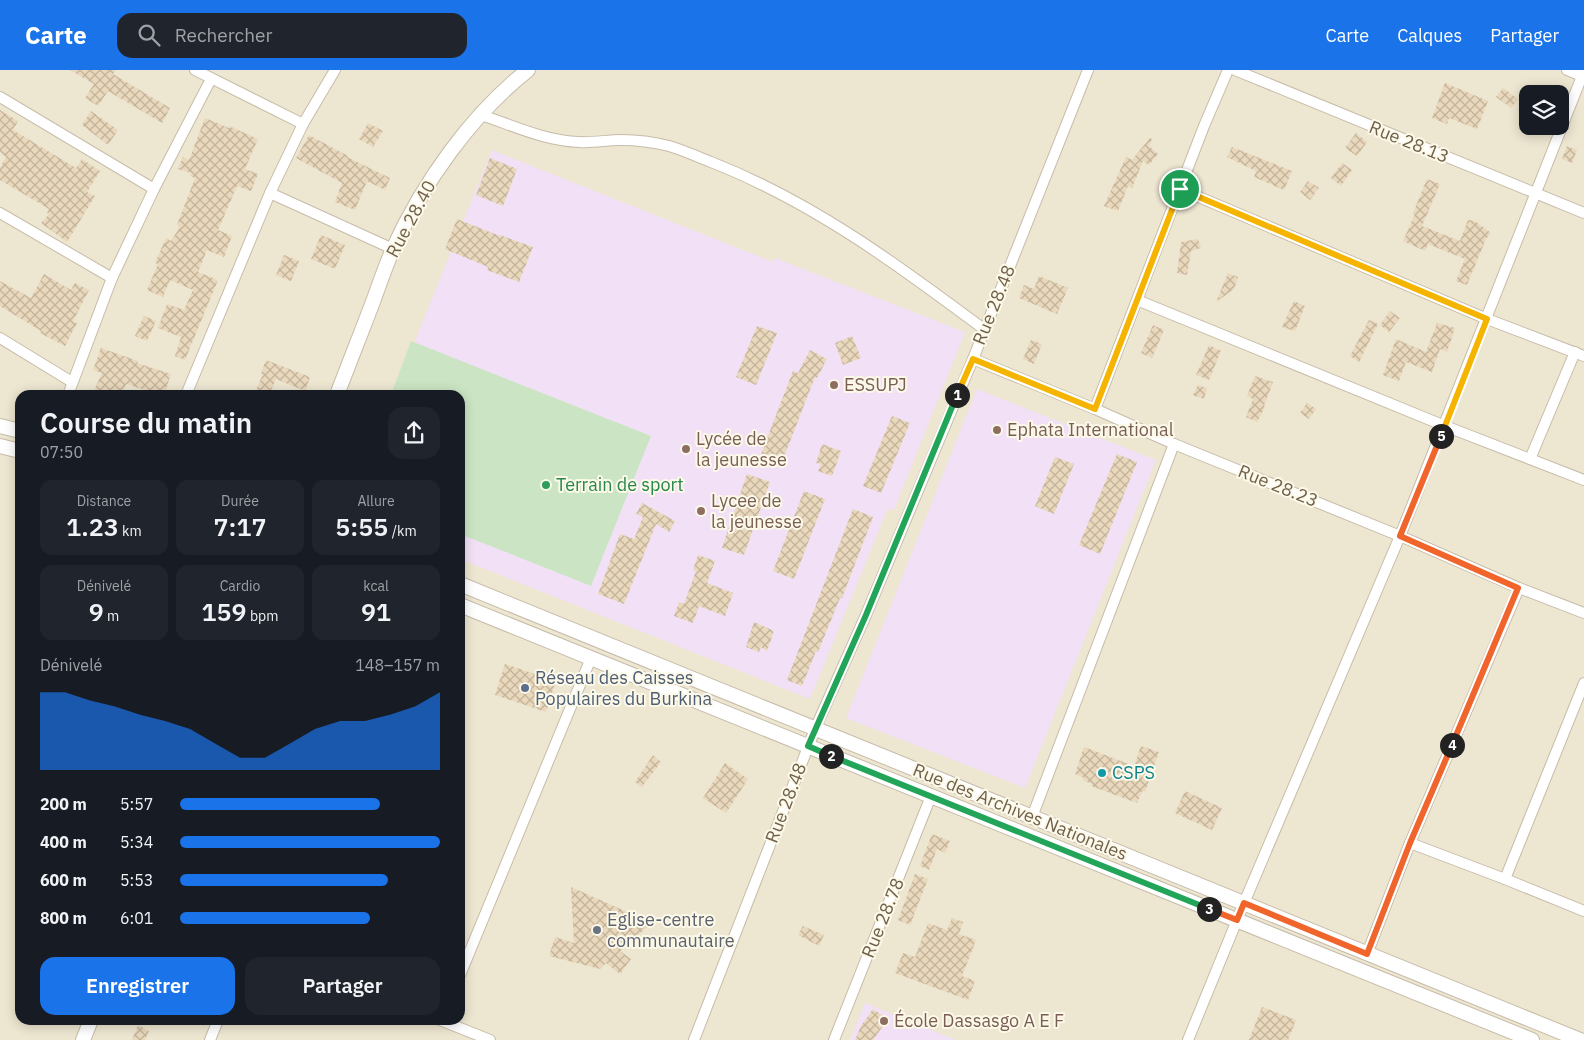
<!DOCTYPE html>
<html lang="fr">
<meta charset="utf-8">
<style>
:root{--surface:#171b24;--page:#20242c;--text:#f1f3f6;--muted:#9ea1a6;--accent:#1a73e8}
body{margin:0;font-family:"IBM Plex Sans",sans-serif;background:var(--page);color:var(--text);height:100vh;display:flex;flex-direction:column;font-size:19px;white-space:nowrap}
*{box-sizing:border-box;margin:0}
p{font-size:16px;color:var(--muted)}
.icon{flex:none;width:28px;height:28px;fill:none;stroke:currentColor;stroke-width:2;stroke-linecap:round;stroke-linejoin:round}
.map{position:relative;flex:1;overflow:hidden}
.side{position:absolute;left:15px;top:320px;width:450px;height:635px;display:flex;flex-direction:column;background:var(--surface);border-radius:15px;box-shadow:0 2px 12px #0003}
.side>*{flex:none}
.controls{position:absolute;left:1519px;top:15px;display:grid;gap:10px}
.controls a{display:grid;place-items:center;width:50px;height:50px;border-radius:10px;background:var(--surface);box-shadow:0 2px 12px #0003;font-size:25px}
.pin{position:absolute;display:grid;place-items:center;width:42px;height:42px;color:#fff;margin:-21px;border:2px solid #fff;border-radius:50%;box-shadow:0 1px 5px #0007}
.km{position:absolute;width:25px;height:25px;margin:-12px;border-radius:50%;background:#222;color:#fff;font-size:14px;line-height:25px;text-align:center}
.round{display:grid;place-items:center;flex:none;width:52px;height:52px;border-radius:15px;background:var(--page)}
.headline{display:flex;align-items:center;justify-content:space-between;height:85px;padding:0 25px}
h1{font-size:28px;font-weight:600;line-height:38px}
.figures{display:grid;grid-template-columns:repeat(3,1fr);gap:8px;height:85px;padding:5px 25px}
.figures div{display:grid;align-content:center;border-radius:12px;background:var(--page);text-align:center}
.figures b{font-size:25px;font-weight:600}
.figures small{font-size:14px;font-weight:400}
.figures p{font-size:14px}
.chart{height:140px;padding:10px 25px}
.chart p{display:flex;justify-content:space-between}
.chart svg{width:100%;height:90px;margin-top:5px;fill:var(--accent);opacity:.7}
.cta{display:flex;gap:10px;margin-top:auto;padding:10px 25px}
.cta a{flex:1;height:58px;border-radius:15px;background:var(--accent);color:#fff;font-size:20px;font-weight:600;line-height:58px;text-align:center}
.cta a+a{background:var(--page);color:var(--text)}
ul{padding:0 25px;list-style:none;font-size:16px}
li{display:grid;grid-template-columns:80px 60px 1fr;align-items:center;height:38px}
li i{height:12px;border-radius:6px;background:var(--accent)}
header{display:flex;align-items:center;gap:30px;box-sizing:border-box;height:70px;padding:0 25px;background:var(--accent);color:#fff}
header strong{font-size:24px}
nav{display:flex;gap:28px;margin-inline-start:auto;font-size:18px}
.search{width:350px;height:45px;background:var(--page);display:flex;align-items:center;gap:12px;box-sizing:border-box;padding:0 18px;border-radius:15px;color:var(--muted);font-size:19px}
.map>svg:first-child{display:block}
.residential{fill:#ede6d1;fill-rule:evenodd}
.education{fill:#f2e1f6}
.grass{fill:#cbe5c4}
.building{fill:url(#building-cross-hatch)}
.lines{fill:none;stroke-linecap:round;stroke-linejoin:round}
.minor-casing{stroke:#c7bca9;stroke-width:12}
.tertiary-casing{stroke:#c7bca9;stroke-width:16}
.minor{stroke:#fff;stroke-width:10}
.tertiary{stroke:#fff;stroke-width:14}
.split-1-casing{stroke:#fff;stroke-width:10}
.split-2-casing{stroke:#fff;stroke-width:10}
.split-3-casing{stroke:#fff;stroke-width:10}
.split-4-casing{stroke:#fff;stroke-width:10}
.split-5-casing{stroke:#fff;stroke-width:10}
.split-6-casing{stroke:#fff;stroke-width:10}
.split-1{stroke:#f5b400;stroke-width:6}
.split-2{stroke:#22a559;stroke-width:6}
.split-3{stroke:#22a559;stroke-width:6}
.split-4{stroke:#f0652b;stroke-width:6}
.split-5{stroke:#f0652b;stroke-width:6}
.split-6{stroke:#f5b400;stroke-width:6}
.education-dot{fill:#8d6e63;stroke:#fdf9e9;stroke-width:2}
.leisure-dot{fill:#2e9e5b;stroke:#fdf9e9;stroke-width:2}
.service-dot{fill:#5c6f8a;stroke:#fdf9e9;stroke-width:2}
.culture-dot{fill:#0f9aa8;stroke:#fdf9e9;stroke-width:2}
.worship-dot{fill:#6b7280;stroke:#fdf9e9;stroke-width:2}
.labels{text-anchor:middle;stroke-width:4;stroke-linejoin:round;paint-order:stroke}
.street-label{font-size:18px;fill:#6f604c;stroke:#fdf9e9}
.education-label{font-size:18px;fill:#785e54;stroke:#fdf9e9;text-anchor:start}
.leisure-label{font-size:18px;fill:#27864d;stroke:#fdf9e9;text-anchor:start}
.service-label{font-size:18px;fill:#4e5e75;stroke:#fdf9e9;text-anchor:start}
.culture-label{font-size:18px;fill:#0d838f;stroke:#fdf9e9;text-anchor:start}
.worship-label{font-size:18px;fill:#5b616d;stroke:#fdf9e9;text-anchor:start}
</style>
<header>
<strong>Carte</strong>
<div class="search"><svg class="icon" aria-label="search" viewBox="0 0 24 24"><circle cx="10" cy="10" r="6"/><path d="M15 15l6 6"/></svg>Rechercher</div>
<nav><a>Carte</a><a>Calques</a><a>Partager</a></nav>
</header>
<div class="map">
<svg width="1584" height="970" viewBox="0 0 1584 970">
<defs>
<pattern id="building-cross-hatch" width="8" height="8" patternUnits="userSpaceOnUse" patternTransform="scale(1.25)"><rect width="8" height="8" fill="#ead8bc"/><path d="M0 0l8 8M0 8l8-8" fill="none" stroke="#c2b39b"/></pattern>
</defs>
<rect width="100%" height="100%" fill="#faf5e4"/>
<!-- residential -->
<path class="residential" d="M 0,0 L 1584,0 L 1584,970 L 0,970 ZM 1528,24 L 1560,24 L 1560,56 L 1528,56 ZM 20,325 L 460,325 L 460,950 L 20,950 Z"/>
<!-- education -->
<g class="education">
<path d="M 492,80 L 773,192 L 775,188 L 965,262 L 894,440 L 888,438 L 810,629 L 460,489 L 460,325 L 393,325 Z"/>
<path d="M 977,319 L 1156,390 L 1025,718 L 846,648 Z"/>
<path d="M 865,933 L 956,970 L 850,970 Z"/>
</g>
<!-- grass -->
<path class="grass" d="M 411,271 L 651,366 L 591,516 L 460,464 L 460,325 L 391,325 Z"/>
<!-- building -->
<g class="building">
<path d="M 70,0 L 116,0 L 113,4 L 170,38 L 162,53 L 108,21 L 98,36 L 85,28 L 94,14 Z"/>
<path d="M 1445,13 L 1488,31 L 1477,59 L 1449,48 L 1447,54 L 1432,48 Z"/>
<path d="M 1503,18 L 1518,29 L 1511,38 L 1496,27 Z"/>
<path d="M 0,40 L 18,51 L 13,60 L 76,98 L 82,89 L 100,101 L 87,122 L 95,126 L 67,172 L 41,153 L 49,144 L 47,143 L 49,139 L 0,110 L 0,98 L 6,87 L 0,82 Z"/>
<path d="M 91,41 L 118,60 L 108,75 L 82,55 Z"/>
<path d="M 205,48 L 229,58 L 229,56 L 258,69 L 245,99 L 258,104 L 251,121 L 237,116 L 218,160 L 232,166 L 224,187 L 207,180 L 198,202 L 218,210 L 185,290 L 175,286 L 181,267 L 158,258 L 167,234 L 184,240 L 193,220 L 170,210 L 163,227 L 147,220 L 158,194 L 155,193 L 166,168 L 171,171 L 180,157 L 177,155 L 195,108 L 190,106 L 191,103 L 178,99 L 183,87 L 189,90 Z"/>
<path d="M 368,53 L 383,61 L 373,77 L 359,69 Z"/>
<path d="M 1356,63 L 1367,72 L 1357,86 L 1345,78 Z"/>
<path d="M 309,65 L 348,86 L 347,87 L 390,108 L 385,120 L 367,111 L 355,140 L 335,132 L 342,113 L 296,88 Z"/>
<path d="M 1150,68 L 1152,69 L 1149,76 L 1158,84 L 1149,95 L 1143,91 L 1132,118 L 1128,116 L 1118,141 L 1104,136 L 1126,87 L 1132,90 Z"/>
<path d="M 1567,76 L 1577,80 L 1572,93 L 1562,89 Z"/>
<path d="M 1232,77 L 1292,101 L 1284,120 L 1254,107 L 1256,101 L 1227,87 Z"/>
<path d="M 490,88 L 517,99 L 503,136 L 476,125 Z"/>
<path d="M 1342,93 L 1352,100 L 1341,116 L 1331,108 Z"/>
<path d="M 1427,109 L 1440,114 L 1422,156 L 1460,171 L 1468,150 L 1475,151 L 1491,163 L 1486,169 L 1467,215 L 1456,211 L 1465,189 L 1428,174 L 1425,181 L 1403,171 L 1415,144 L 1413,143 Z"/>
<path d="M 1308,111 L 1319,118 L 1310,130 L 1300,122 Z"/>
<path d="M 457,149 L 500,166 L 500,165 L 533,177 L 519,212 L 487,200 L 488,197 L 445,179 Z"/>
<path d="M 321,165 L 345,175 L 335,199 L 311,189 Z"/>
<path d="M 1198,169 L 1201,178 L 1191,181 L 1187,205 L 1177,203 L 1181,172 Z"/>
<path d="M 284,185 L 299,191 L 291,211 L 276,205 Z"/>
<path d="M 1228,203 L 1238,207 L 1234,219 L 1216,232 Z"/>
<path d="M 44,204 L 71,220 L 75,213 L 89,220 L 73,251 L 77,253 L 65,276 L 40,263 L 41,261 L 0,236 L 0,211 L 31,228 Z"/>
<path d="M 1039,206 L 1068,218 L 1057,244 L 1019,228 L 1024,215 L 1034,219 Z"/>
<path d="M 1294,231 L 1305,236 L 1295,261 L 1282,257 Z"/>
<path d="M 1390,241 L 1400,248 L 1389,262 L 1380,255 Z"/>
<path d="M 144,246 L 156,251 L 147,271 L 135,266 Z"/>
<path d="M 1369,250 L 1378,254 L 1359,292 L 1350,286 Z"/>
<path d="M 1437,253 L 1455,258 L 1447,282 L 1440,279 L 1432,302 L 1406,292 L 1399,311 L 1383,305 L 1396,269 L 1426,282 Z"/>
<path d="M 1153,255 L 1164,260 L 1152,288 L 1141,283 Z"/>
<path d="M 757,256 L 777,263 L 756,315 L 736,307 Z"/>
<path d="M 852,266 L 861,288 L 843,295 L 835,273 Z"/>
<path d="M 1031,270 L 1042,274 L 1034,294 L 1023,289 Z"/>
<path d="M 1209,275 L 1221,281 L 1209,310 L 1196,305 Z"/>
<path d="M 101,278 L 138,291 L 137,293 L 171,304 L 164,325 L 160,325 L 126,314 L 122,325 L 92,325 L 102,303 L 93,300 Z"/>
<path d="M 810,280 L 827,289 L 817,308 L 815,307 L 782,392 L 761,384 L 793,301 L 798,303 Z"/>
<path d="M 266,290 L 310,307 L 305,321 L 276,309 L 269,325 L 254,325 L 263,304 L 261,304 Z"/>
<path d="M 1255,306 L 1273,312 L 1264,336 L 1265,337 L 1257,352 L 1246,347 L 1253,329 L 1247,326 Z"/>
<path d="M 1198,315 L 1207,318 L 1204,329 L 1193,325 Z"/>
<path d="M 1307,333 L 1316,339 L 1309,349 L 1300,343 Z"/>
<path d="M 892,346 L 910,353 L 881,423 L 863,416 Z"/>
<path d="M 822,374 L 841,381 L 832,406 L 818,401 L 821,394 L 816,393 Z"/>
<path d="M 1117,384 L 1137,392 L 1100,484 L 1079,475 Z"/>
<path d="M 1055,387 L 1074,394 L 1054,444 L 1035,436 Z"/>
<path d="M 747,404 L 770,412 L 744,485 L 722,478 Z"/>
<path d="M 804,421 L 825,429 L 794,509 L 773,501 Z"/>
<path d="M 642,433 L 675,451 L 669,462 L 656,454 L 624,534 L 598,524 L 620,464 L 634,469 L 643,447 L 636,444 Z"/>
<path d="M 853,439 L 873,447 L 842,528 L 840,528 L 818,582 L 816,581 L 802,616 L 787,610 Z"/>
<path d="M 698,485 L 715,491 L 707,513 L 733,523 L 725,546 L 699,536 L 693,553 L 674,546 L 679,532 L 684,534 L 696,501 L 693,500 Z"/>
<path d="M 754,552 L 774,561 L 767,581 L 761,577 L 759,582 L 746,577 Z"/>
<path d="M 505,594 L 556,611 L 546,642 L 495,625 Z"/>
<path d="M 1141,676 L 1159,682 L 1145,722 L 1142,721 L 1137,733 L 1091,716 L 1092,714 L 1083,710 L 1084,708 L 1075,704 L 1084,677 L 1134,696 Z"/>
<path d="M 653,685 L 661,692 L 642,717 L 635,712 Z"/>
<path d="M 725,693 L 748,709 L 726,743 L 703,728 Z"/>
<path d="M 1185,721 L 1222,738 L 1212,760 L 1175,743 Z"/>
<path d="M 932,764 L 950,771 L 945,783 L 937,779 L 929,800 L 920,796 Z"/>
<path d="M 915,804 L 928,809 L 910,855 L 898,850 Z"/>
<path d="M 571,817 L 652,853 L 620,881 L 631,889 L 620,904 L 606,893 L 600,899 L 549,886 L 555,867 L 574,873 Z"/>
<path d="M 952,848 L 963,852 L 959,864 L 976,870 L 962,906 L 975,911 L 968,930 L 895,903 L 903,883 L 915,887 L 928,853 L 947,860 Z"/>
<path d="M 803,856 L 824,865 L 819,876 L 798,865 Z"/>
<path d="M 1262,937 L 1296,950 L 1288,970 L 1249,970 Z"/>
<path d="M 873,939 L 888,949 L 873,970 L 855,970 L 861,956 Z"/>
<path d="M 138,955 L 149,961 L 145,970 L 132,970 Z"/>
</g>
<g class="lines">
<!-- minor casing -->
<g class="minor-casing">
<g id="minor">
<path d="M 195,0 L 303,54"/>
<path d="M 1235,0 L 1584,143"/>
<path d="M 1567,0 L 1584,7"/>
<path d="M 0,27 L 154,119"/>
<path d="M 481,45 C 512,55 545,71 579,72 C 593,73 607,70 621,70 C 637,70 653,72 669,76 C 683,80 698,87 711,92 C 813,132 898,195 985,260"/>
<path d="M 1180,119 L 1487,249 L 1584,286"/>
<path d="M 270,123 L 393,179"/>
<path d="M 0,143 L 112,208"/>
<path d="M 1137,230 L 1445,356 L 1584,410"/>
<path d="M 0,268 L 72,312"/>
<path d="M 973,289 L 1095,339 L 1174,374 L 1400,466 L 1519,518 L 1584,543"/>
<path d="M 68,325 L 112,208 L 154,119 L 211,9"/>
<path d="M 186,325 L 270,123 L 303,54 L 335,0"/>
<path d="M 1095,339 L 1204,56 L 1228,0"/>
<path d="M 1530,389 L 1575,282"/>
<path d="M 1032,747 L 1174,374"/>
<path d="M 1410,773 L 1505,809 L 1584,841"/>
<path d="M 1505,809 L 1584,613"/>
<path d="M 1367,884 L 1410,773 L 1519,518"/>
<path d="M 460,905 L 591,588"/>
<path d="M 440,950 L 490,970"/>
<path d="M 210,970 L 218,950"/>
<path d="M 694,970 L 815,659 L 866,545 L 973,289 L 1088,0"/>
<path d="M 834,970 L 931,726"/>
<path d="M 1188,970 L 1244,833 L 1400,466 L 1584,1"/>
</g>
</g>
<!-- tertiary casing -->
<g class="tertiary-casing">
<g id="tertiary">
<path d="M 337,325 C 349,293 362,261 374,229 C 380,212 386,195 393,179 C 423,113 471,45 528,0"/>
<path d="M 0,356 L 20,361"/>
<path d="M 0,376 L 20,381"/>
<path d="M 460,514 L 1580,970"/>
<path d="M 460,535 L 1532,970"/>
<path d="M 83,970 L 91,950"/>
</g>
</g>
<!-- minor -->
<use href="#minor" class="minor"/>
<!-- tertiary -->
<use href="#tertiary" class="tertiary"/>
</g>
<g class="lines">
<!-- split-1 casing -->
<g class="split-1-casing">
<path id="split-1" d="M 957,325 L 973,289 L 1095,339 L 1180,119"/>
</g>
<!-- split-2 casing -->
<g class="split-2-casing">
<path id="split-2" d="M 831,686 L 808,676 L 866,545 L 957,325"/>
</g>
<!-- split-3 casing -->
<g class="split-3-casing">
<path id="split-3" d="M 831,686 L 1209,839"/>
</g>
<!-- split-4 casing -->
<g class="split-4-casing">
<path id="split-4" d="M 1209,839 L 1237,850 L 1244,833 L 1367,884 L 1410,773 L 1452,675"/>
</g>
<!-- split-5 casing -->
<g class="split-5-casing">
<path id="split-5" d="M 1441,366 L 1400,466 L 1518,518 L 1452,675"/>
</g>
<!-- split-6 casing -->
<g class="split-6-casing">
<path id="split-6" d="M 1180,119 L 1487,249 L 1441,366"/>
</g>
<!-- split-1 -->
<use href="#split-1" class="split-1"/>
<!-- split-2 -->
<use href="#split-2" class="split-2"/>
<!-- split-3 -->
<use href="#split-3" class="split-3"/>
<!-- split-4 -->
<use href="#split-4" class="split-4"/>
<!-- split-5 -->
<use href="#split-5" class="split-5"/>
<!-- split-6 -->
<use href="#split-6" class="split-6"/>
</g>
<!-- markers -->
<g class="education-dot">
<circle cx="834" cy="315" r="5"/>
<circle cx="997" cy="360" r="5"/>
<circle cx="686" cy="379" r="5"/>
<circle cx="701" cy="441" r="5"/>
<circle cx="884" cy="951" r="5"/>
</g>
<circle class="leisure-dot" cx="546" cy="415" r="5"/>
<circle class="service-dot" cx="525" cy="618" r="5"/>
<circle class="culture-dot" cx="1102" cy="703" r="5"/>
<circle class="worship-dot" cx="597" cy="860" r="5"/>
<g class="labels">
<!-- street labels -->
<g class="street-label">
<text transform="translate(1409 72) rotate(22)" y="6">Rue 28.13</text>
<text transform="translate(411 149) rotate(-62)" y="6">Rue 28.40</text>
<text transform="translate(994 235) rotate(-68)" y="6">Rue 28.48</text>
<text transform="translate(1278 416) rotate(22)" y="6">Rue 28.23</text>
<text transform="translate(786 733) rotate(-69)" y="6">Rue 28.48</text>
<text transform="translate(1020 742) rotate(22)" y="6">Rue des Archives Nationales</text>
<text transform="translate(883 848) rotate(-68)" y="6">Rue 28.78</text>
</g>
<!-- education labels -->
<g class="education-label">
<text x="844" y="321">ESSUPJ</text>
<text x="1007" y="366">Ephata International</text>
<text x="696" y="375">Lycée de<tspan x="696" dy="21">la jeunesse</tspan></text>
<text x="711" y="437">Lycee de<tspan x="711" dy="21">la jeunesse</tspan></text>
<text x="894" y="957">École Dassasgo A E F</text>
</g>
<!-- leisure labels -->
<g class="leisure-label">
<text x="556" y="421">Terrain de sport</text>
</g>
<!-- service labels -->
<g class="service-label">
<text x="535" y="614">Réseau des Caisses<tspan x="535" dy="21">Populaires du Burkina</tspan></text>
</g>
<!-- culture labels -->
<g class="culture-label">
<text x="1112" y="709">CSPS</text>
</g>
<!-- worship labels -->
<g class="worship-label">
<text x="607" y="856">Eglise-centre<tspan x="607" dy="21">communautaire</tspan></text>
</g>
</g>
</svg>
<div class="controls">
<a><svg class="icon" aria-label="layers" viewBox="0 0 24 24"><path d="M12 4l9 5-9 5-9-5zM3 14l9 5 9-5"/></svg></a>
</div>
<div class="pin" style="left:1180px;top:119px;background:#1e9e55"><svg class="icon" aria-label="arrive" viewBox="0 0 24 24"><path d="M6 21V4h12l-3 4 3 4H6"/></svg></div>
<b class="km" style="left:957px;top:325px">1</b>
<b class="km" style="left:831px;top:686px">2</b>
<b class="km" style="left:1209px;top:839px">3</b>
<b class="km" style="left:1452px;top:675px">4</b>
<b class="km" style="left:1441px;top:366px">5</b>
<section class="side">
<div class="headline"><div><h1>Course du matin</h1><p>07:50</p></div><a class="round"><svg class="icon" aria-label="share" viewBox="0 0 24 24"><path d="M12 15V3M7 8l5-5 5 5M5 13v7h14v-7"/></svg></a></div>
<div class="figures">
<div><p>Distance</p><b>1.23<small> km</small></b></div>
<div><p>Durée</p><b>7:17</b></div>
<div><p>Allure</p><b>5:55<small> /km</small></b></div>
</div>
<div class="figures">
<div><p>Dénivelé</p><b>9<small> m</small></b></div>
<div><p>Cardio</p><b>159<small> bpm</small></b></div>
<div><p>kcal</p><b>91</b></div>
</div>
<div class="chart"><p><span>Dénivelé</span>148–157 m</p>
<svg viewBox="0 0 160 44" preserveAspectRatio="none"><path d="M0 44V6L10 6L20 10L30 13L40 17L50 20L60 24L70 31L80 38L90 38L100 31L110 24L120 20L130 20L140 17L150 13L160 6V44z"/></svg>
</div>
<ul>
<li><b>200 m</b>5:57<i style="width:77%"></i></li>
<li><b>400 m</b>5:34<i style="width:100%"></i></li>
<li><b>600 m</b>5:53<i style="width:80%"></i></li>
<li><b>800 m</b>6:01<i style="width:73%"></i></li>
</ul>
<div class="cta"><a>Enregistrer</a><a>Partager</a></div>
</section>
</div>
